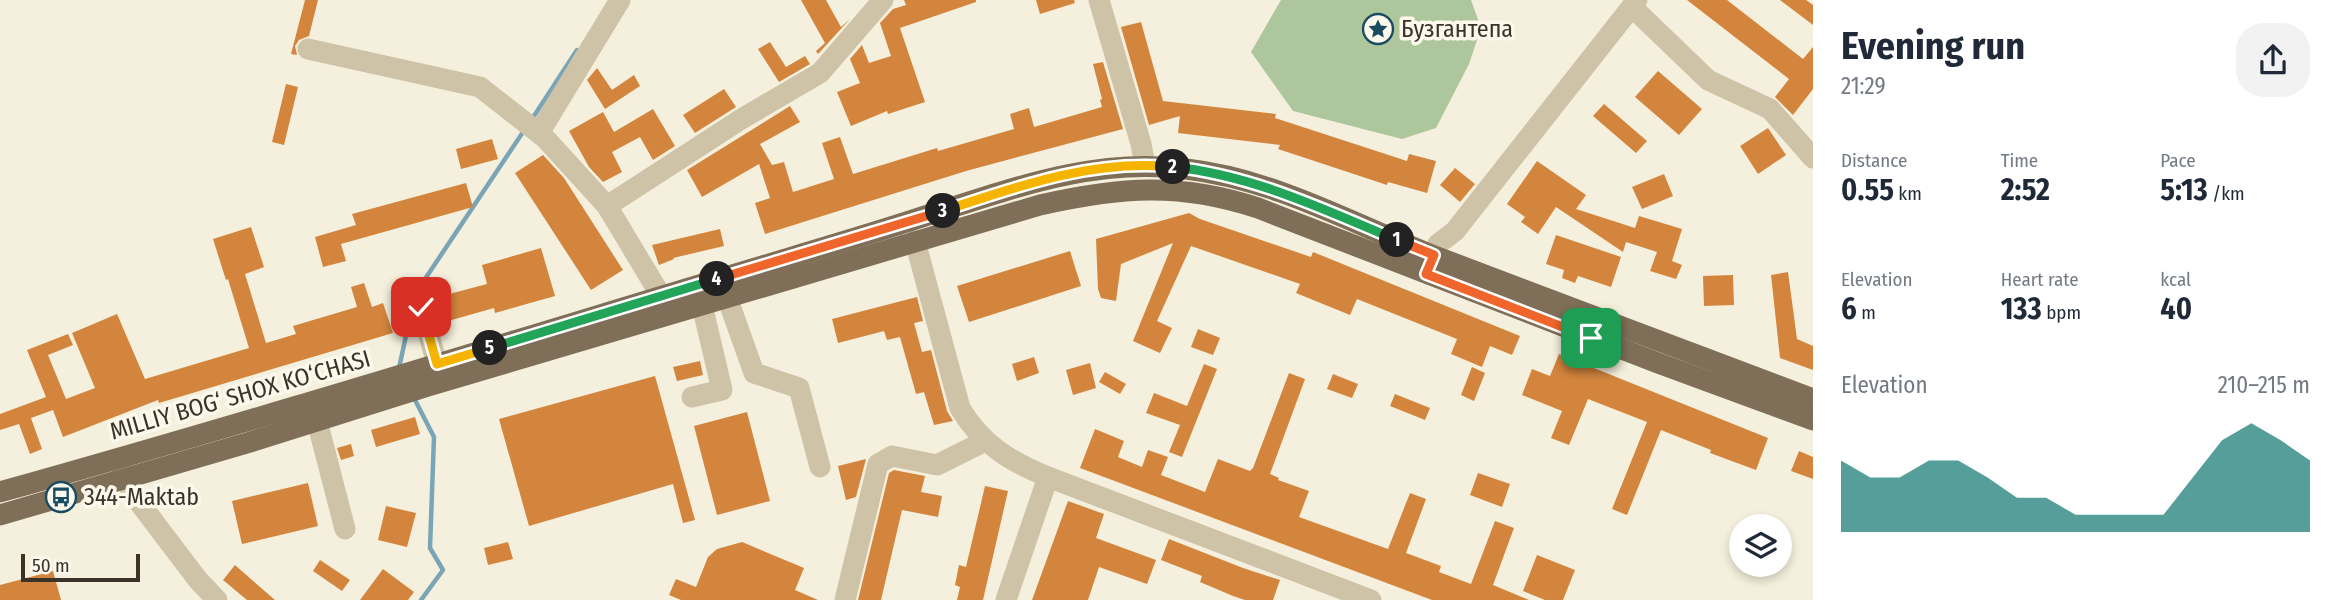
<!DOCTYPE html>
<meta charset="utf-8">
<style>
:root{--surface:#fff;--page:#f2f2f3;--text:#1f2937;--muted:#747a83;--accent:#0f766e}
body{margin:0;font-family:"Fira Sans Condensed",sans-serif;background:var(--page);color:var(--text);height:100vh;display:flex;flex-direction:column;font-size:26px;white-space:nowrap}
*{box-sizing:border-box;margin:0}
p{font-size:23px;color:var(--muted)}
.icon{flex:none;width:38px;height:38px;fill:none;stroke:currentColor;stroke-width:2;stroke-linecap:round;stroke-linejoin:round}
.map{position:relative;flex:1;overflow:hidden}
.drawer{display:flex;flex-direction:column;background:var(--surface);width:525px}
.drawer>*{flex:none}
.controls{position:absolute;left:1729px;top:514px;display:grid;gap:14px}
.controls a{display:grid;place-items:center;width:63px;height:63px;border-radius:50%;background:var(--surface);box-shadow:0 4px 10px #0003;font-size:35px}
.scale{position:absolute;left:21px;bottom:18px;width:119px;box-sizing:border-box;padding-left:7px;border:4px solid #3b3328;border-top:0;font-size:19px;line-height:24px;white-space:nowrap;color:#3b3328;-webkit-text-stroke:5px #fcf8eb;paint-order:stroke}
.pin{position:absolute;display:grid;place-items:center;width:60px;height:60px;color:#fff;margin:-30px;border-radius:14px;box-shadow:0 4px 10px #0006}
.km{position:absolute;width:35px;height:35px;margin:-18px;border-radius:50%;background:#222;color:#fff;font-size:19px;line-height:35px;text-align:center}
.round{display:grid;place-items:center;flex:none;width:74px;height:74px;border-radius:28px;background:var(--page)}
.overview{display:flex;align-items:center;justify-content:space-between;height:119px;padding:0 28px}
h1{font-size:38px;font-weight:700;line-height:52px}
.figures{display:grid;grid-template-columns:repeat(3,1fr);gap:10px;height:119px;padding:7px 28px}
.figures div{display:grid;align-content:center}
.figures b{font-size:30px;font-weight:700}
.figures small{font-size:19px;font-weight:400}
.figures p{font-size:19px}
.chart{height:196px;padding:14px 28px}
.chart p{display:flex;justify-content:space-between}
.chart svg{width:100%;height:126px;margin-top:7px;fill:var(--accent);opacity:.7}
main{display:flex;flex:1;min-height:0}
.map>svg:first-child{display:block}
.green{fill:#aec69b}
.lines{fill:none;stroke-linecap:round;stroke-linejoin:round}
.stream{stroke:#79a5b6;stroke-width:4.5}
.building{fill:#d3853d}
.minor{stroke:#cfc3a7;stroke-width:21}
.major{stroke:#7f6e58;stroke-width:21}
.split-1-casing{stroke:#fff;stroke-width:14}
.split-2-casing{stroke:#fff;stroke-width:14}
.split-3-casing{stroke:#fff;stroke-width:14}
.split-4-casing{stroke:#fff;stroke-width:14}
.split-5-casing{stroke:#fff;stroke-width:14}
.split-6-casing{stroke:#fff;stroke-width:14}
.split-1{stroke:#f0652b;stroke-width:9}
.split-2{stroke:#22a559;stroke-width:9}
.split-3{stroke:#f5b400;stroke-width:9}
.split-4{stroke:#f0652b;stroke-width:9}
.split-5{stroke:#22a559;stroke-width:9}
.split-6{stroke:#f5b400;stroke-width:9}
.labels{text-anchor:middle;stroke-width:7;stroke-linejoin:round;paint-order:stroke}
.poi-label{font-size:24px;fill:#3b3328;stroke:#fcf8eb;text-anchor:start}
.street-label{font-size:24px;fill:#3b3328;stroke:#fcf8eb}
</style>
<main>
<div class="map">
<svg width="1813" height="600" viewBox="0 0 1813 600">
<rect width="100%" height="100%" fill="#f5f0dd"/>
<!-- green -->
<path class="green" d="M 1281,0 L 1471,0 L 1481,28 L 1469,64 L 1436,128 L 1402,139 L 1293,111 L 1251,52 Z"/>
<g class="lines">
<!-- stream -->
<g class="stream">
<path d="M 532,119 L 577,50"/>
<path d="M 399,368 L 415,294 L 525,129"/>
<path d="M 414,398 L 434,437 L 430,548 L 443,570 L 421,600"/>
</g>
</g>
<!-- building -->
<g class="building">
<path d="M 305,0 L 318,0 L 309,36 L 299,40 L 295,46 L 297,55 L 291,54 Z"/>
<path d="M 801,0 L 826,0 L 841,27 L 850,19 L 818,54 L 816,51 L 825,43 Z"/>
<path d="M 904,0 L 976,0 L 976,2 L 900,28 L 925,102 L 888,114 L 887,111 L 851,126 L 837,92 L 860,83 L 850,59 L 862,45 L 869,63 L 891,56 L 880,23 L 893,9 L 906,5 Z"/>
<path d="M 1036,0 L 1074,0 L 1075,3 L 1040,14 Z"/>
<path d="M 1687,0 L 1727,0 L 1803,59 L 1813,47 L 1813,89 L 1793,115 L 1775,97 L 1789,79 Z"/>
<path d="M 1780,0 L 1806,0 L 1813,5 L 1813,25 Z"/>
<path d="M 1141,22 L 1163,101 L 1276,114 L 1275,118 L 1407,161 L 1409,154 L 1436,161 L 1427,193 L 1388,182 L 1387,185 L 1278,149 L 1280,145 L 1178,133 L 1180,116 L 1149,125 L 1121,27 Z"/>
<path d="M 770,42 L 786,67 L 805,56 L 810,64 L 779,82 L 758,49 Z"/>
<path d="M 1103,62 L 1123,129 L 966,171 L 765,234 L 755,203 L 770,198 L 759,164 L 702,197 L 687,170 L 790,106 L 800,122 L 760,144 L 772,165 L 784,162 L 793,192 L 834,179 L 822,143 L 840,137 L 853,174 L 937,148 L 938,151 L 1014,129 L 1010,114 L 1029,108 L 1034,127 L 1102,107 L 1100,100 L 1102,99 L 1093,64 Z"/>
<path d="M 597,68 L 612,90 L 634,75 L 640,86 L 605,109 L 587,80 Z"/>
<path d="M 1658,71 L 1702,109 L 1679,135 L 1635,97 Z"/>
<path d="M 286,84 L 298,87 L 284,145 L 272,142 Z"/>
<path d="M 724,89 L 736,107 L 695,133 L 683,115 Z"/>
<path d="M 1604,104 L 1647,141 L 1636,153 L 1593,116 Z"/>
<path d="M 653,109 L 675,146 L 653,160 L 640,137 L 612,152 L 622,172 L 603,182 L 589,167 L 569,131 L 603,112 L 614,132 Z"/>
<path d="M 1768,128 L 1786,155 L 1758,174 L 1740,146 Z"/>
<path d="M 492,139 L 498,159 L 461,169 L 456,149 Z"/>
<path d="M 543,155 L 564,178 L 623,270 L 591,290 L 515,173 Z"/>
<path d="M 1537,161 L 1586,195 L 1576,209 L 1635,228 L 1639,216 L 1682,229 L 1672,261 L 1682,265 L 1676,279 L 1650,271 L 1657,252 L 1626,242 L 1623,252 L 1556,207 L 1538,234 L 1521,222 L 1525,217 L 1507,204 Z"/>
<path d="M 1455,168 L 1475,184 L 1460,202 L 1440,185 Z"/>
<path d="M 1664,174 L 1673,196 L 1642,209 L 1632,187 Z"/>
<path d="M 466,183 L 473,207 L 341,244 L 346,261 L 323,267 L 315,237 L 356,225 L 352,214 Z"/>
<path d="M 1189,213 L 1200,219 L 1311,257 L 1313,252 L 1520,336 L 1512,355 L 1490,346 L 1482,367 L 1451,354 L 1457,339 L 1357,299 L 1350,315 L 1296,293 L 1300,284 L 1191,246 L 1157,321 L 1172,328 L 1160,353 L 1133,341 L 1173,243 L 1121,264 L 1116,301 L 1101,298 L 1098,289 L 1096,239 Z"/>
<path d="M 251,227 L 264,267 L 245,274 L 266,343 L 296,334 L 293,326 L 357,307 L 351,287 L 364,283 L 372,307 L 383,303 L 393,333 L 159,403 L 158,400 L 63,437 L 53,410 L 31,418 L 42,449 L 30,454 L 19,424 L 0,430 L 0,414 L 46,397 L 27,350 L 68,334 L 73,345 L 48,355 L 66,399 L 95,388 L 72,333 L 117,314 L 145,379 L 249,348 L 228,279 L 226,280 L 213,239 Z"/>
<path d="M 720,229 L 724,246 L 673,258 L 674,259 L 659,265 L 652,245 Z"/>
<path d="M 1556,235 L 1621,257 L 1611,287 L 1578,276 L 1575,283 L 1562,278 L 1564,270 L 1546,264 Z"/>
<path d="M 541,248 L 555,296 L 495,313 L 494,308 L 441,323 L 434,298 L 487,284 L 482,265 Z"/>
<path d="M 1070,251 L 1081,286 L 969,322 L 957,286 Z"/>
<path d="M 1788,272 L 1797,339 L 1813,346 L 1813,370 L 1780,358 L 1771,275 Z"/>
<path d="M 1733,275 L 1734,305 L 1704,306 L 1703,276 Z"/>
<path d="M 917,297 L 923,321 L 914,323 L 922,352 L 931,350 L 947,411 L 953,421 L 934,425 L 924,392 L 916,394 L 900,337 L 887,340 L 884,331 L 838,343 L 832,319 Z"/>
<path d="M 1198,329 L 1220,338 L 1213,355 L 1191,347 Z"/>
<path d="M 1559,354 L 1768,438 L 1756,470 L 1710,453 L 1711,450 L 1661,430 L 1627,515 L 1612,509 L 1647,422 L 1588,399 L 1569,445 L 1551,438 L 1562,411 L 1522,395 L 1532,369 L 1550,376 Z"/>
<path d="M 1034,357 L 1039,373 L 1017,381 L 1012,364 Z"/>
<path d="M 700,361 L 703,375 L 677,381 L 673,367 Z"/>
<path d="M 1090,363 L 1096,388 L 1073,395 L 1066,370 Z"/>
<path d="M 1204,364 L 1217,369 L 1182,457 L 1169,452 L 1180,425 L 1146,413 L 1154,393 L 1187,406 Z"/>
<path d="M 1472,367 L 1485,373 L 1474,401 L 1461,395 Z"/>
<path d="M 1105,372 L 1126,384 L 1120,394 L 1099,382 Z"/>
<path d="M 1289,373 L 1305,379 L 1270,474 L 1279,478 L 1278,480 L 1309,491 L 1299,517 L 1388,549 L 1410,493 L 1426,499 L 1406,553 L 1441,566 L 1439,572 L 1471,584 L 1495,521 L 1514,528 L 1493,585 L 1529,600 L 1432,600 L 1080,468 L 1095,429 L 1124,441 L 1118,457 L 1142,467 L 1148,450 L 1168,457 L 1161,475 L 1205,492 L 1218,459 L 1250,471 L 1253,468 Z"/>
<path d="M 1333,374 L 1358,384 L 1352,398 L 1327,389 Z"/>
<path d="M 655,376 L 695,520 L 683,523 L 673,484 L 529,526 L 499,419 Z"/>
<path d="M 1395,394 L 1430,408 L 1425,420 L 1390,406 Z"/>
<path d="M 747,412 L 770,501 L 717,515 L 694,426 Z"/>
<path d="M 415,417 L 420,434 L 376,447 L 371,430 Z"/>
<path d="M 351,444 L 354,456 L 341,460 L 337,448 Z"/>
<path d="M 1799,451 L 1813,457 L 1813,479 L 1791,471 Z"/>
<path d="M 866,459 L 856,497 L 846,500 L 838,466 Z"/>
<path d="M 894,470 L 925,476 L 921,492 L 942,496 L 938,517 L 902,510 L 881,600 L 858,600 L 889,473 Z"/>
<path d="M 1478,473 L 1510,484 L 1502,507 L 1470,495 Z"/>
<path d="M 308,483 L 318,526 L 242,544 L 232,501 Z"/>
<path d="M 985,486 L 1008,491 L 983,600 L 957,600 L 960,587 L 955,585 L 959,565 L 966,567 Z"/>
<path d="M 1068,501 L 1104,514 L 1096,538 L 1156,560 L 1147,584 L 1099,567 L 1088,600 L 1032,600 Z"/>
<path d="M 386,506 L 416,513 L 407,547 L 378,540 Z"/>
<path d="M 1169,539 L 1243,568 L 1280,580 L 1273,600 L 1245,600 L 1233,596 L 1200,582 L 1202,576 L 1161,560 Z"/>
<path d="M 508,542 L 513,559 L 488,565 L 484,548 Z"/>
<path d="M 742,542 L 804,568 L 795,590 L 818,600 L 681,600 L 669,595 L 676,579 L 696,587 L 708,557 L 717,549 Z"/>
<path d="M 1537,555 L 1575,570 L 1563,600 L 1545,600 L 1523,591 Z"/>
<path d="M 320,560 L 350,580 L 342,591 L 313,571 Z"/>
<path d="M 235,565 L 275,600 L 247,600 L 223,580 Z"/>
<path d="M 383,569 L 414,592 L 408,600 L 360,600 Z"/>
<path d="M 53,571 L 61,600 L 0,600 L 0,585 Z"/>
</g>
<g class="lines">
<!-- minor -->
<g class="minor">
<path d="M 1099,0 L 1141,144 L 1145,166"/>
<path d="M 1632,7 L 1708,80 L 1770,109 L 1813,158"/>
<path d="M 308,49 L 480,87 L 545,138 L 607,206 L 661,296"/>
<path d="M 539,133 L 620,0"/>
<path d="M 607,206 L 743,118 L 820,73 L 883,0"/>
<path d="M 915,241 L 960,408 C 981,444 1011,462 1048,477 L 1371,600"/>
<path d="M 1427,272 L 1438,244 L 1455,231 L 1637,0"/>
<path d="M 727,297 L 754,373 L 799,388 L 820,467"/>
<path d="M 421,307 L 437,364"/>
<path d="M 692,397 L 722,390 L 702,305"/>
<path d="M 317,421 L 345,529"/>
<path d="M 120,464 L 132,493 L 198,580 L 217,600"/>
<path d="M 845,600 L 878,464 L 892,456 L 937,465 L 985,441"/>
<path d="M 1006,600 L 1048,477"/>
</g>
<!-- major -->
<g class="major">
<path d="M 0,492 C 261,419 519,339 779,261 C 828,246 877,232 925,216 C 1011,189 1094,157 1186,169 C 1275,179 1355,225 1437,257 C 1562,305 1688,351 1813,399"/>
<path d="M 0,515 L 247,443 L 428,386 L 1040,205 C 1120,187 1179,182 1258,208 L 1658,363 L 1813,420"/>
</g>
</g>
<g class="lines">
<!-- split-1 casing -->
<g class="split-1-casing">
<path id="split-1" d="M 1397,240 L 1434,255 L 1426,274 L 1591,338"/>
</g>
<!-- split-2 casing -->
<g class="split-2-casing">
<path id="split-2" d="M 1173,167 C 1253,175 1325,210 1397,240"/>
</g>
<!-- split-3 casing -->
<g class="split-3-casing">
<path id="split-3" d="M 943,211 C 1018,186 1093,159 1173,167"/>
</g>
<!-- split-4 casing -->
<g class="split-4-casing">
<path id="split-4" d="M 717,279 L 943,211"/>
</g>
<!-- split-5 casing -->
<g class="split-5-casing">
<path id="split-5" d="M 490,348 L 717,279"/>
</g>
<!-- split-6 casing -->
<g class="split-6-casing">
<path id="split-6" d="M 421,307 L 437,364 L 490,348"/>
</g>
<!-- split-1 -->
<use href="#split-1" class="split-1"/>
<!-- split-2 -->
<use href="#split-2" class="split-2"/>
<!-- split-3 -->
<use href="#split-3" class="split-3"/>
<!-- split-4 -->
<use href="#split-4" class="split-4"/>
<!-- split-5 -->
<use href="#split-5" class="split-5"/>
<!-- split-6 -->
<use href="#split-6" class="split-6"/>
</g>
<!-- icons -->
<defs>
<g id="sight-ring" transform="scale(1.575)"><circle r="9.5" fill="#fcf8eb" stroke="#194c62" stroke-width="1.5"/><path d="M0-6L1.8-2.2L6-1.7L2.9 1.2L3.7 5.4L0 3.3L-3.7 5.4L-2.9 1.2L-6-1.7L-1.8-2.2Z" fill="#194c62"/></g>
<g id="bus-ring" transform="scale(1.575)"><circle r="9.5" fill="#fcf8eb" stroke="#194c62" stroke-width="1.5"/><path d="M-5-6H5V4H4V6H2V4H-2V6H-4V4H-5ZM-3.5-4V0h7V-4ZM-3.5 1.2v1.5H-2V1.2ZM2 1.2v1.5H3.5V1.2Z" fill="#194c62"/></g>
</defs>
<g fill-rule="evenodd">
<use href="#sight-ring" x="1378" y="29"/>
<use href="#bus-ring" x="61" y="497"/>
</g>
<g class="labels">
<!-- poi labels -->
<g class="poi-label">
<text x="1401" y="37">Бузгантепа</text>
<text x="84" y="505">344-Maktab</text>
</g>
<!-- street labels -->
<g class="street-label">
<text transform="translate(240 395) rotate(-16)" y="8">MILLIY BOG‘ SHOX KO‘CHASI</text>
</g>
</g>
</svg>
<div class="controls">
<a><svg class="icon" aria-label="layers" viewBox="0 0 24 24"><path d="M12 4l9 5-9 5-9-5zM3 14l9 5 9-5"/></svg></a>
</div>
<div class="scale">50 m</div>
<div class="pin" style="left:1591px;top:338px;background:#1e9e55"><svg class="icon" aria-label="arrive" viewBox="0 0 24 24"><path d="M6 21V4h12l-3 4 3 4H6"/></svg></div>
<div class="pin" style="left:421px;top:307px;background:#d93025"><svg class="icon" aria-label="check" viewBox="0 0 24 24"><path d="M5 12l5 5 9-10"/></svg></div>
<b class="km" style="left:1397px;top:240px">1</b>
<b class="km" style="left:1173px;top:167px">2</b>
<b class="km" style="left:943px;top:211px">3</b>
<b class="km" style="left:717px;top:279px">4</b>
<b class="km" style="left:490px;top:348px">5</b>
</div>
<section class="drawer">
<div class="overview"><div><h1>Evening run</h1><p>21:29</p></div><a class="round"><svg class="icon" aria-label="share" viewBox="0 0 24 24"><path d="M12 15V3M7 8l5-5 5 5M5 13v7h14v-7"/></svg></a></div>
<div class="figures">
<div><p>Distance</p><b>0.55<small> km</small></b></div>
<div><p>Time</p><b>2:52</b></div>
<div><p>Pace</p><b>5:13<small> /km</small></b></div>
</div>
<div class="figures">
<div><p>Elevation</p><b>6<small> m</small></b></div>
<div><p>Heart rate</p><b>133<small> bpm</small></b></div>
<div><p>kcal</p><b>40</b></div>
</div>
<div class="chart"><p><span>Elevation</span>210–215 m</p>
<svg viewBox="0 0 160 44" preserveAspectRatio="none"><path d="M0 44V19L10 25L20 25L30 19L40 19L50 25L60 32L70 32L80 38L90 38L100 38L110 38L120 25L130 12L140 6L150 12L160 19V44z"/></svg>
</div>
</section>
</main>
